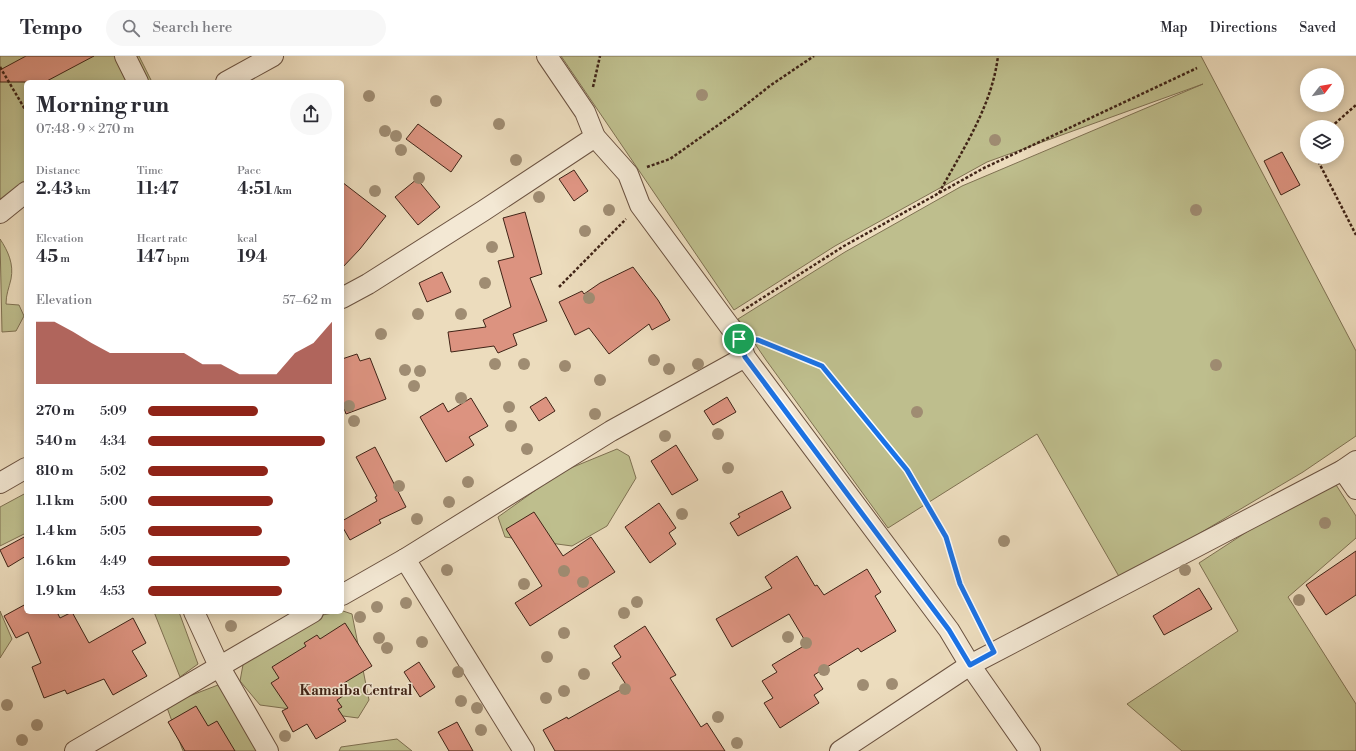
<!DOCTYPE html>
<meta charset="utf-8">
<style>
:root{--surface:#fff;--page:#f7f7f7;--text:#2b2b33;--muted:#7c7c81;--line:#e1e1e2;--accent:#8f2418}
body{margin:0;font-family:"Libre Bodoni",serif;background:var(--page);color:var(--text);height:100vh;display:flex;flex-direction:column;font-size:15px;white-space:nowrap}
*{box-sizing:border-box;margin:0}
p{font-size:13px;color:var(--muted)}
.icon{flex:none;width:22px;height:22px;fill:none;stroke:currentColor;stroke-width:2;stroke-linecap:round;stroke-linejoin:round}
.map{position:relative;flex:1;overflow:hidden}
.side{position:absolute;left:24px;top:24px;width:320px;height:534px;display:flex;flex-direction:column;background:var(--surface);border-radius:6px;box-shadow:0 2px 10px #0003}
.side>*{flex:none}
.needle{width:26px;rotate:59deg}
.controls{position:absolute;left:1300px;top:12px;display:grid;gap:8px}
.controls a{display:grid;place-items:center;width:44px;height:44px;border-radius:50%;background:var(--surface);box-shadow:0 2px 10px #0003;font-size:20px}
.pin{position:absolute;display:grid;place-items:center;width:34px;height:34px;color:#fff;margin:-17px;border:2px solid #fff;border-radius:50%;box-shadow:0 1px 4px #0007}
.round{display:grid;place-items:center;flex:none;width:42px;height:42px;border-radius:21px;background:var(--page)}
.summary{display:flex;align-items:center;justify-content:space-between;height:68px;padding:0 12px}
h1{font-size:22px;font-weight:800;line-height:30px}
.figures{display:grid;grid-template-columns:repeat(3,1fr);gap:6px;height:68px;padding:4px 12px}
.figures div{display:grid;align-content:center}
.figures b{font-size:17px;font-weight:800}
.figures small{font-size:11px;font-weight:400}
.figures p{font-size:11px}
.chart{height:112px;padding:8px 12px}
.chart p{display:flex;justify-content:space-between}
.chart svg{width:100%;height:72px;margin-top:4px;fill:var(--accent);opacity:.7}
ul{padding:0 12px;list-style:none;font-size:13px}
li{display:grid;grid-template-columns:64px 48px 1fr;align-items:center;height:30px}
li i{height:10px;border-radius:5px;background:var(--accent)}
header{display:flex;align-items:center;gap:24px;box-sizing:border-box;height:56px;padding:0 20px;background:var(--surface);border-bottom:1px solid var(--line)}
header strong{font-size:19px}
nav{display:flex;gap:22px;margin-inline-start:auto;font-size:14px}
.search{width:280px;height:36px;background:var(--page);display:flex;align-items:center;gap:10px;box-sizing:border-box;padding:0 14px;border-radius:22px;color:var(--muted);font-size:15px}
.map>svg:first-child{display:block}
.green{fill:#bebe8d;stroke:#7f7152}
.building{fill:#dc9380;stroke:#402417}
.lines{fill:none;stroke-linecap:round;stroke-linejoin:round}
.minor-casing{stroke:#6b5240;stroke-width:22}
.path{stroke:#402417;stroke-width:2.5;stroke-dasharray:3 2;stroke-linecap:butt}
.minor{stroke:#f3e8d4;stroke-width:20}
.tree{fill:#9f8c72}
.route-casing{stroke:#fff;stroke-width:8}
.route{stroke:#1a73e8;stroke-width:5}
.labels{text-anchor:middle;stroke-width:3;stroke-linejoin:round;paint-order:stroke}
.quarter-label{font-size:14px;font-weight:bold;fill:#402417;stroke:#f3e8d4}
</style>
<header>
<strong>Tempo</strong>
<div class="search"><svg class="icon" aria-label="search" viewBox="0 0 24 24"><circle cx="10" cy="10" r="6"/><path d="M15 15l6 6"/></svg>Search here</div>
<nav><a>Map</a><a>Directions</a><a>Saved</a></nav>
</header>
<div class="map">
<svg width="1356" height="695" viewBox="0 0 1356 695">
<rect width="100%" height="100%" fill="#ecdcbd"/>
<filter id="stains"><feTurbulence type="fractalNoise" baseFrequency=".005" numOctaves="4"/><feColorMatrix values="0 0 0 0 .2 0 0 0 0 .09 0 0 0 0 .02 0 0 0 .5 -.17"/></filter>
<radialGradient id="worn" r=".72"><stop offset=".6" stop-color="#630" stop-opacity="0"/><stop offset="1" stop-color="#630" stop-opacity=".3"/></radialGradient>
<!-- green -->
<g class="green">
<path d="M 0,0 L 139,0 L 152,26 L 26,26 L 26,131 L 11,140 L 0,143 Z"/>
<path d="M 561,0 L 1201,0 L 1356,295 L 1356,380 L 1303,416 L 1121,524 L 1037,378 L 888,472 L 766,304 L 738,263 L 845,196 L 962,130 L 1203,28 L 987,106 L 835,190 L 734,254 Z"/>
<path d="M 0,183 C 8,195 14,208 11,223 C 9,232 6,238 6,248 L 19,249 L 24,260 L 16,275 L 2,276 Z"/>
<path d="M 617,393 L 629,400 L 636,422 L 607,470 L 572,490 L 505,481 L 498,461 L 561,416 Z"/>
<path d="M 1331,421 L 1356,460 L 1356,482 L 1288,541 L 1356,648 L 1356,695 L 1182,695 L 1127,648 L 1238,575 L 1199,507 Z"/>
<path d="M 26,437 L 26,477 L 0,490 L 0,451 Z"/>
<path d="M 0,555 L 12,583 L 0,602 Z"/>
<path d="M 343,555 L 352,558 L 369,644 L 358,662 L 260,649 L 240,625 L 247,587 L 271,569 Z"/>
<path d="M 154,556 L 179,556 L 198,608 L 180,621 Z"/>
<path d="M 218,629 L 263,688 L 265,695 L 183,695 L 166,649 Z"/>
<path d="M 397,683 L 412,695 L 339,695 L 341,691 Z"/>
</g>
<!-- building -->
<g class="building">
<path d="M 26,0 L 94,0 L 45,26 L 0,26 L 0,14 Z"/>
<path d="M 418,68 L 462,100 L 451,116 L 406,83 Z"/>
<path d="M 1282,96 L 1300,129 L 1281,139 L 1264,105 Z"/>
<path d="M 574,114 L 588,135 L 574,145 L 559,123 Z"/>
<path d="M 417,123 L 440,151 L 418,169 L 395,141 Z"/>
<path d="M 342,126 L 386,160 L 360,193 L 342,212 Z"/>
<path d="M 525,156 L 542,218 L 530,222 L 547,265 L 513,278 L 517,289 L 498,297 L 494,290 L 451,296 L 448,276 L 486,271 L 483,264 L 511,251 L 498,205 L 514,201 L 503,162 Z"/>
<path d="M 633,211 L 658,244 L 670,264 L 652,274 L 649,268 L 609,298 L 589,272 L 575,279 L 559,246 L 582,235 L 584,238 L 600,227 Z"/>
<path d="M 442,216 L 451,236 L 427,246 L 419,227 Z"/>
<path d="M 357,298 L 360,305 L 370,302 L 386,343 L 346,358 L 342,346 L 342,303 Z"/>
<path d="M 546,341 L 555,355 L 539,365 L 530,351 Z"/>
<path d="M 727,341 L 736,356 L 713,369 L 704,355 Z"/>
<path d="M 471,342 L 488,370 L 469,381 L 474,389 L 446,406 L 420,361 L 443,347 L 448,356 Z"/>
<path d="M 676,389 L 698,424 L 672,439 L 651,405 Z"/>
<path d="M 375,391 L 406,451 L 379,464 L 381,467 L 350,484 L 342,470 L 342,465 L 377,445 L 375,441 L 377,440 L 356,401 Z"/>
<path d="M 782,435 L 791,452 L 738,480 L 730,467 L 740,461 L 738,458 Z"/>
<path d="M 659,447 L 676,472 L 669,477 L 676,488 L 650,507 L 625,471 Z"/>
<path d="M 534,456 L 563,500 L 591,481 L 615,516 L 530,570 L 515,547 L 542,530 L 506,473 Z"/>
<path d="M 26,480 L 26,500 L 8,511 L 0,494 Z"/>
<path d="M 1356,495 L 1356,539 L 1326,559 L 1306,529 Z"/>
<path d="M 797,500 L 815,530 L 817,529 L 824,539 L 867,513 L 881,536 L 875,540 L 896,575 L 861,596 L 858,592 L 814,619 L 823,633 L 814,639 L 819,647 L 780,672 L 764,647 L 773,642 L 762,625 L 777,616 L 772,609 L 807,588 L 789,558 L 732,591 L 716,563 L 772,532 L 765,521 Z"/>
<path d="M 1199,532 L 1212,553 L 1164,579 L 1153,560 Z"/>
<path d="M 26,548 L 26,556 L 57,556 L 60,562 L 72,556 L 89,587 L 133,562 L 146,587 L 132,595 L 147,620 L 113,639 L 104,623 L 67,638 L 65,634 L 44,642 L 32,611 L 41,607 L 28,576 L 16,582 L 4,560 Z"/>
<path d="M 345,567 L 372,610 L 344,627 L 350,635 L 337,644 L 342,651 L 338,653 L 346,665 L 316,683 L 307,668 L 293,676 L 282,655 L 288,652 L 271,627 L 279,622 L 272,611 L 306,590 L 304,587 L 317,579 L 320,583 Z"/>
<path d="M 645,570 L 676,619 L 670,622 L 701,671 L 707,667 L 725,695 L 555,695 L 543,674 L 567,661 L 568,663 L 627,630 L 612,607 L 621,601 L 614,590 Z"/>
<path d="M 419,606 L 435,631 L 420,641 L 404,616 Z"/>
<path d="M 196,650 L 208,670 L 217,665 L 235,695 L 185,695 L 168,666 Z"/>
<path d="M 457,666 L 473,695 L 449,695 L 438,676 Z"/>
</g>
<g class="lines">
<!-- minor casing -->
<g class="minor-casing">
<g id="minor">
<path d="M 125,0 L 138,26"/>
<path d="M 547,0 L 585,56 L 595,81 L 628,118 L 640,149 L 739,283 L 745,301 L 949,574 L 970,609 L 1030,695"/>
<path d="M 226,26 L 273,0"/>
<path d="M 0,157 L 26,136"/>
<path d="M 342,242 L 368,228 L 483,155 L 595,81"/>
<path d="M 1343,414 L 1356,433"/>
<path d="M 0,427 L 26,412"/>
<path d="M 405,503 L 524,695"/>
<path d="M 342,539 L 405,503 L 611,375 L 745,301"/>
<path d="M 194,556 L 219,610 L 268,695"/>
<path d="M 75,695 L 313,556"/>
<path d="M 840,695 L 970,609 L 1343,414 L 1356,405"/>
</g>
</g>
<!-- path -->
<g class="path">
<path d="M 0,11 L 26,55"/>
<path d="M 593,31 L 600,0"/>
<path d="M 1331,71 L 1356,49"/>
<path d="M 1316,101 L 1356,179"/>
<path d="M 647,111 L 670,103 L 738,55 L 771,29 L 814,0"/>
<path d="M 939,137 C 963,93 992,50 998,0"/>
<path d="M 559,231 L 626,163"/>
<path d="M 742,255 L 844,190 L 984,112 L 1197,12"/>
<path d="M 761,285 L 822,310 L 907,414 L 946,481 L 960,528 L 985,578"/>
</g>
<!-- minor -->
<use href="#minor" class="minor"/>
</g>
<!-- trees -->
<g class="tree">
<circle cx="702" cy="39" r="6"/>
<circle cx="369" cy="40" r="6"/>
<circle cx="436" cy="45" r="6"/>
<circle cx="499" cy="68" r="6"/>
<circle cx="385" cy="75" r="6"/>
<circle cx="396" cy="80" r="6"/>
<circle cx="995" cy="84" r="6"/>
<circle cx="401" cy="94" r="6"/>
<circle cx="516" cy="104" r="6"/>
<circle cx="419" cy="122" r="6"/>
<circle cx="375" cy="135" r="6"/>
<circle cx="539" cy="141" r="6"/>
<circle cx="609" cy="154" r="6"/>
<circle cx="1196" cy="154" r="6"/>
<circle cx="585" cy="175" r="6"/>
<circle cx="492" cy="191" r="6"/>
<circle cx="485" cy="227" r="6"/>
<circle cx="589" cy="242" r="6"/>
<circle cx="418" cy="258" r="6"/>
<circle cx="461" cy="258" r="6"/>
<circle cx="381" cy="278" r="6"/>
<circle cx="654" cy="304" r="6"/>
<circle cx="495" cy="308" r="6"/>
<circle cx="524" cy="308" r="6"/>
<circle cx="698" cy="308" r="6"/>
<circle cx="1216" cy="309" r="6"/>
<circle cx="565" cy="310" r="6"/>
<circle cx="669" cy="313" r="6"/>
<circle cx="405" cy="314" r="6"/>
<circle cx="420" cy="315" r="6"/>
<circle cx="600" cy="324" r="6"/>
<circle cx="414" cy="330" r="6"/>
<circle cx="461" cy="342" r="6"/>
<circle cx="349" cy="350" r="6"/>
<circle cx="509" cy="351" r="6"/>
<circle cx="917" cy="356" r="6"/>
<circle cx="595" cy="358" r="6"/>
<circle cx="354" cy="365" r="6"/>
<circle cx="511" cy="370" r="6"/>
<circle cx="718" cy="378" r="6"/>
<circle cx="665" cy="380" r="6"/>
<circle cx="527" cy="393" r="6"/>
<circle cx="728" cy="412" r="6"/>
<circle cx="468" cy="426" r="6"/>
<circle cx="399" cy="430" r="6"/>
<circle cx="449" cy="446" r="6"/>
<circle cx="682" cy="458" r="6"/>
<circle cx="417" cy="463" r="6"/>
<circle cx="1325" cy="467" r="6"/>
<circle cx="1004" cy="485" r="6"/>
<circle cx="447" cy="514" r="6"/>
<circle cx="1185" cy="514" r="6"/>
<circle cx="564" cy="515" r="6"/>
<circle cx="583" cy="526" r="6"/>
<circle cx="524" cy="528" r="6"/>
<circle cx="1299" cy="544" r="6"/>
<circle cx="637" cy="546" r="6"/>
<circle cx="406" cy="547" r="6"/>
<circle cx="377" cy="551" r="6"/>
<circle cx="624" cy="557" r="6"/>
<circle cx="360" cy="561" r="6"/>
<circle cx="231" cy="570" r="6"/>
<circle cx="564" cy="577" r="6"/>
<circle cx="788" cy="581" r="6"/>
<circle cx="379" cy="582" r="6"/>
<circle cx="422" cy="586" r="6"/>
<circle cx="806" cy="587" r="6"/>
<circle cx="387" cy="592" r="6"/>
<circle cx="547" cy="601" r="6"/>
<circle cx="824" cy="614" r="6"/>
<circle cx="458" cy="616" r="6"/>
<circle cx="584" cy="618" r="6"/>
<circle cx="892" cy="628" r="6"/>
<circle cx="863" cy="629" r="6"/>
<circle cx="625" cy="633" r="6"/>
<circle cx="564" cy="635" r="6"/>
<circle cx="546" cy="642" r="6"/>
<circle cx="461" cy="645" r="6"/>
<circle cx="7" cy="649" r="6"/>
<circle cx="477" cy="652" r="6"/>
<circle cx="718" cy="661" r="6"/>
<circle cx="37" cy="669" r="6"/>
<circle cx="481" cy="674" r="6"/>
<circle cx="285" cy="680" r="6"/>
<circle cx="22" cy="684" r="6"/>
<circle cx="737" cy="687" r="6"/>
</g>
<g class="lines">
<!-- route casing -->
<g class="route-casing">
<path id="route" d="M 739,283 L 758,284 L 822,310 L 907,414 L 946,481 L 960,528 L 994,596 L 970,609 L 949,574 L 745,301 Z"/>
</g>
<!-- route -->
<use href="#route" class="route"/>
</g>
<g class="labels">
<!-- quarter labels -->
<g class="quarter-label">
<text x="356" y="639">Kamaiba Central</text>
</g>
</g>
<rect width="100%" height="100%" filter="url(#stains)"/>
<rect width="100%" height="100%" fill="url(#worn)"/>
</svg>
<div class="controls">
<a><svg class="needle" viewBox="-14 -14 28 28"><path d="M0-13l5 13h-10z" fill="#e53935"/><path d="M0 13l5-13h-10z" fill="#7c7c81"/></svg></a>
<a><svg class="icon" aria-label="layers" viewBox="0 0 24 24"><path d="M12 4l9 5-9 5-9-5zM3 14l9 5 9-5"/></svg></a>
</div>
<div class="pin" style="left:739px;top:283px;background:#1e9e55"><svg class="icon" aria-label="arrive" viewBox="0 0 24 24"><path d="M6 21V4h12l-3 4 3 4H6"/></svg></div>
<section class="side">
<div class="summary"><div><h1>Morning run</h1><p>07:48 · 9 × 270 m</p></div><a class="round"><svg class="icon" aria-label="share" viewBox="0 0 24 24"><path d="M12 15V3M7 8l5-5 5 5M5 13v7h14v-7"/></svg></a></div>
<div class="figures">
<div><p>Distance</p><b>2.43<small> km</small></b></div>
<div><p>Time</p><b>11:47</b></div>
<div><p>Pace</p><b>4:51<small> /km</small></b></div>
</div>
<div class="figures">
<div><p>Elevation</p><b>45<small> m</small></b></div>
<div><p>Heart rate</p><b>147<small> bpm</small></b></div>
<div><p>kcal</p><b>194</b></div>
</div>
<div class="chart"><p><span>Elevation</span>57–62 m</p>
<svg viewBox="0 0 160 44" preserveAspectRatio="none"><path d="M0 44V6L10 6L20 12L30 19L40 25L50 25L60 25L70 25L80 25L90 32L100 32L110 38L120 38L130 38L140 25L150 19L160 6V44z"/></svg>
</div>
<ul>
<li><b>270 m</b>5:09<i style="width:60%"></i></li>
<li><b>540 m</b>4:34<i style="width:96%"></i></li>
<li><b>810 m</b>5:02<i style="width:65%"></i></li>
<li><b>1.1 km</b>5:00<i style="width:68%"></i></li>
<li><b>1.4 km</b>5:05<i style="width:62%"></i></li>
<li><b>1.6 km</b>4:49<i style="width:77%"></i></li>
<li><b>1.9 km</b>4:53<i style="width:73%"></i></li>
</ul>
</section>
</div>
